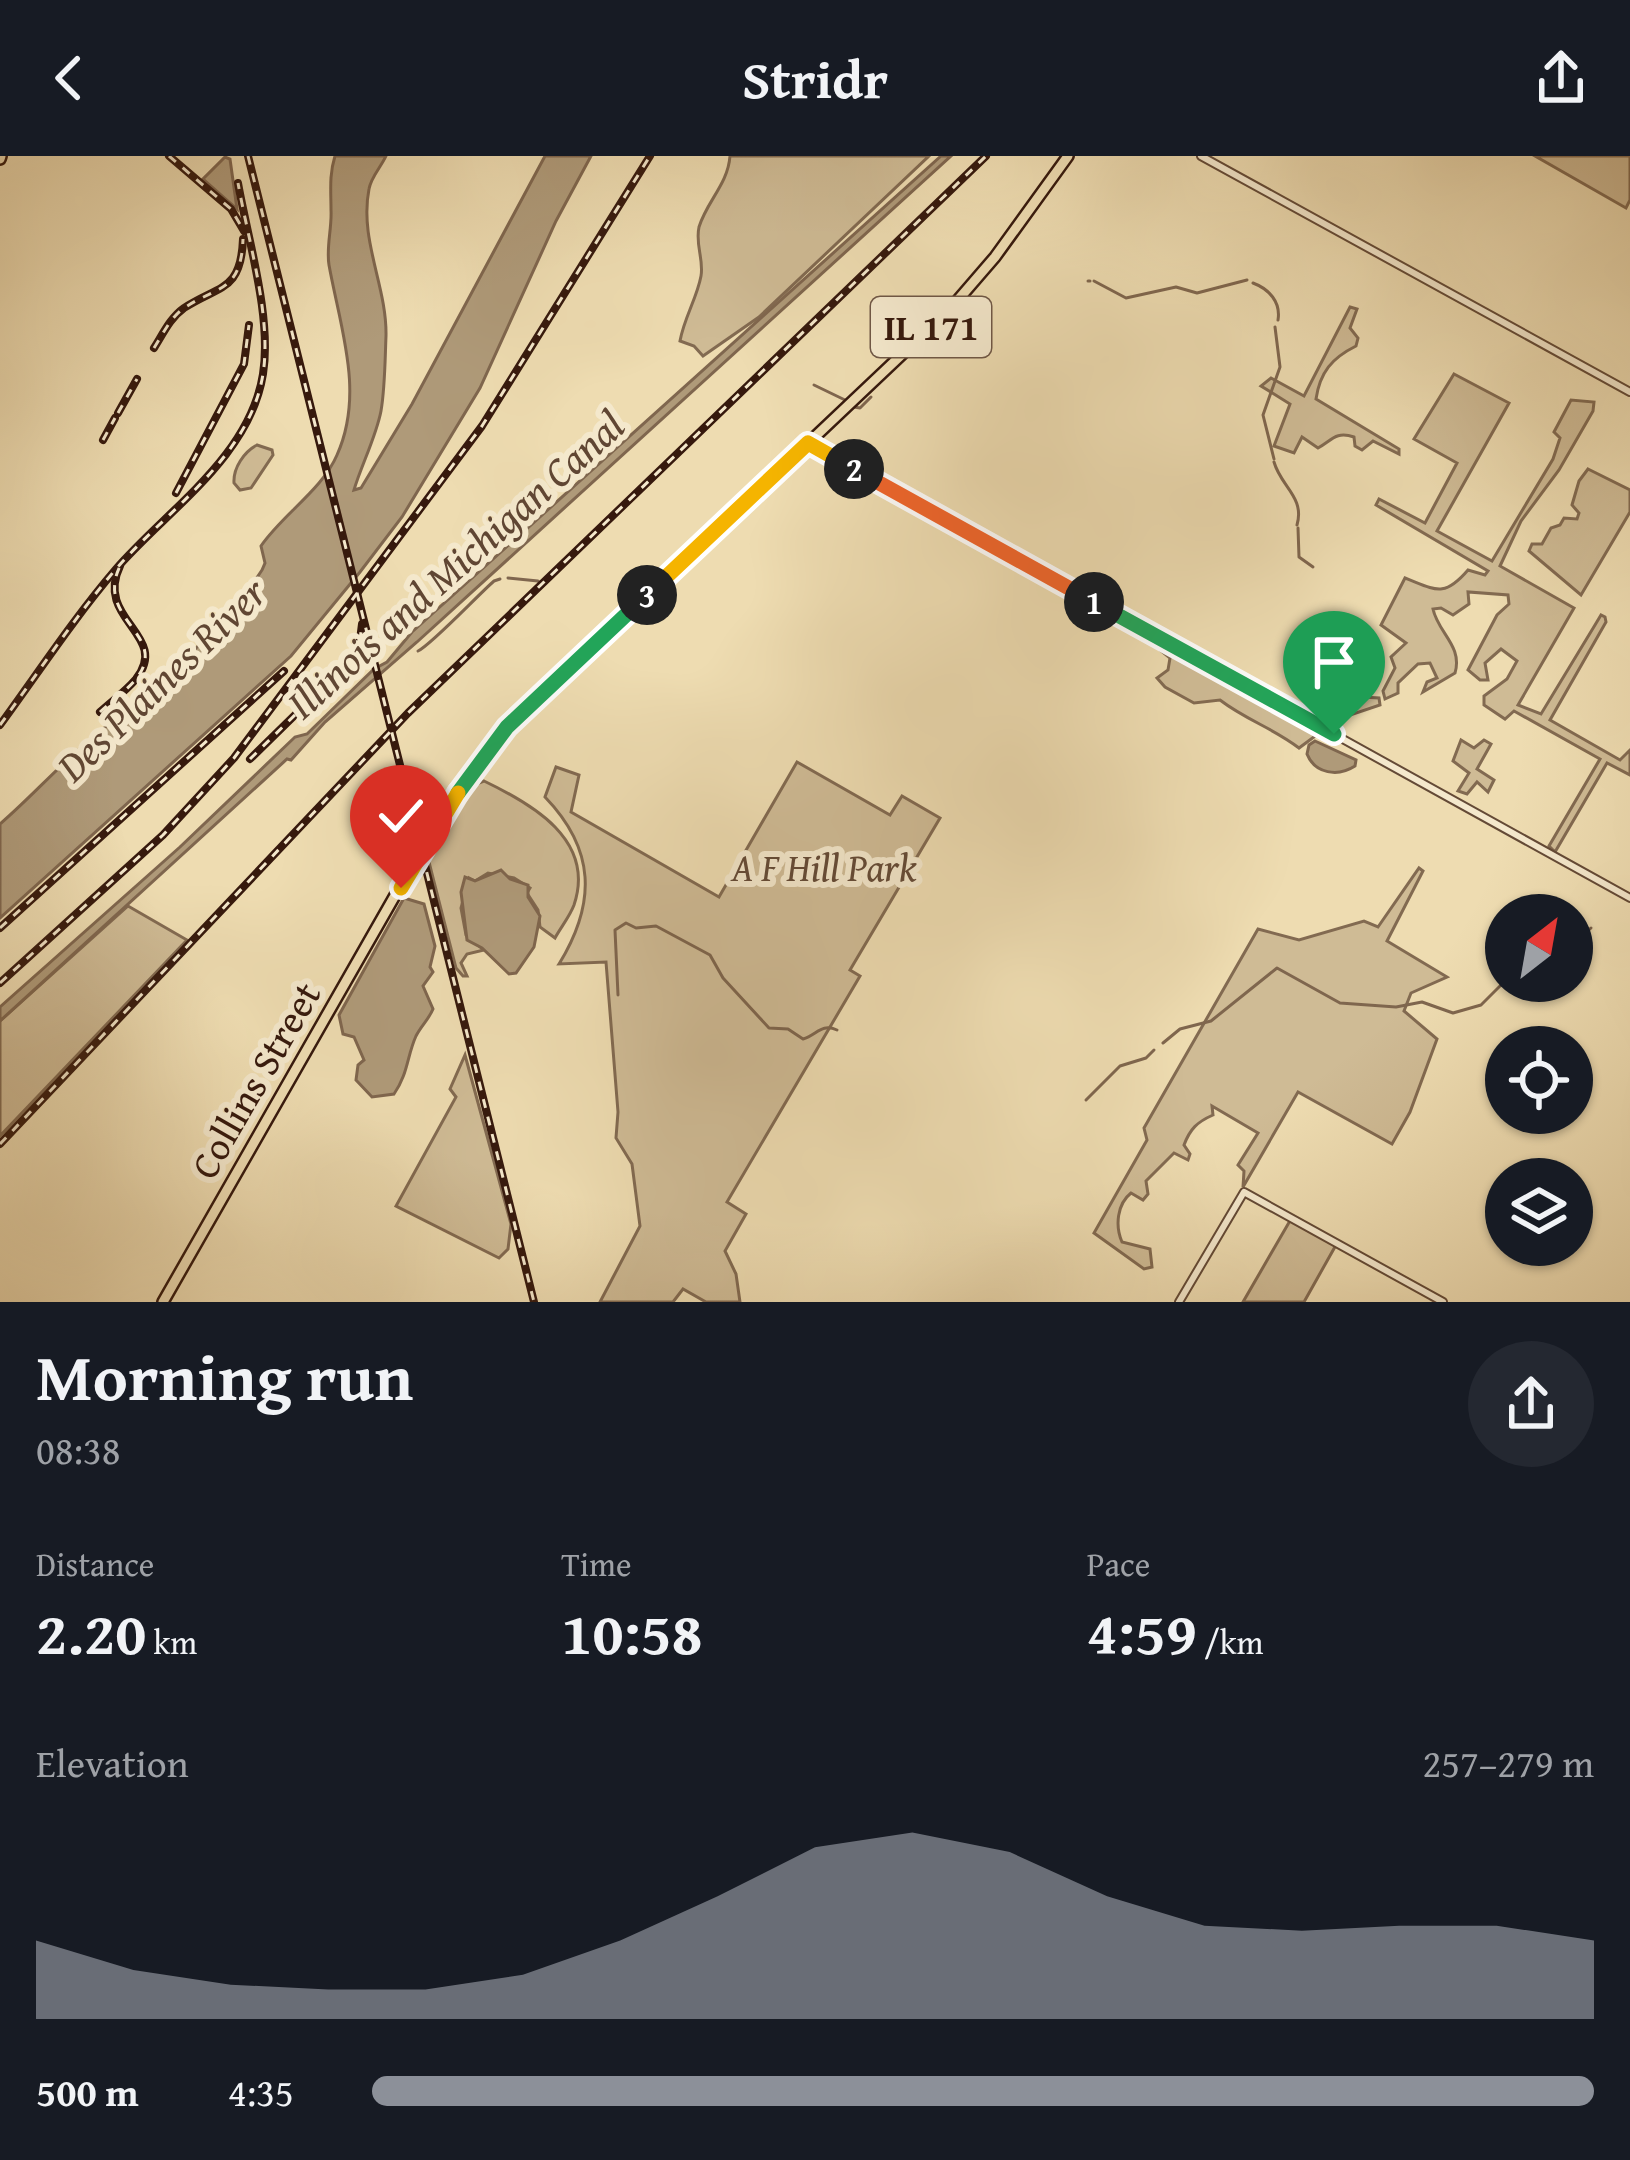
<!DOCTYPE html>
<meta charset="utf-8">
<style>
:root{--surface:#171b24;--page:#242831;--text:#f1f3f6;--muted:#9ea1a6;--accent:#8c9099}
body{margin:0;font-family:"Gentium Book Plus",serif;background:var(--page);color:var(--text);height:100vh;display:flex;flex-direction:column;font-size:45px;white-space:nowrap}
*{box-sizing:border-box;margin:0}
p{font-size:39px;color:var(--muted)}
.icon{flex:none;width:66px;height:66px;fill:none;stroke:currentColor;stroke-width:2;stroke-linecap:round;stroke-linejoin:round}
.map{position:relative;height:1146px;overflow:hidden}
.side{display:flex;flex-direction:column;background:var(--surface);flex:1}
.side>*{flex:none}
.needle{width:78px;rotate:31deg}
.tools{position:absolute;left:1485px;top:738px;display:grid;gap:24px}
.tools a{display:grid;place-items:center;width:108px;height:108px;border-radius:50%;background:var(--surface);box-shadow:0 3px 9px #0004;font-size:60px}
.pin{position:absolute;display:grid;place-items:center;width:102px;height:102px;color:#fff;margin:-123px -51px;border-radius:50% 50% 50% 0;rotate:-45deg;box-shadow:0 0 12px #0007}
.pin .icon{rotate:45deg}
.km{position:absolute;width:60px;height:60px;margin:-30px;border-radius:50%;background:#222;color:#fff;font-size:33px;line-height:60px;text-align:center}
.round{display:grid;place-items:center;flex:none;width:126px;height:126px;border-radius:63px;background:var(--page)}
.overview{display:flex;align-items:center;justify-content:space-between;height:204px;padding:0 36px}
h1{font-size:66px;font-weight:700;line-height:90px}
.metrics{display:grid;grid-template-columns:repeat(3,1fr);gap:18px;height:204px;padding:12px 36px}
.metrics div{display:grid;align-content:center}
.metrics b{font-size:60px;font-weight:700}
.metrics small{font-size:33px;font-weight:400}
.metrics p{font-size:33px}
.chart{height:336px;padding:24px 36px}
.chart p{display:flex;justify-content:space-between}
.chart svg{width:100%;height:216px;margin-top:12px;fill:var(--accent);opacity:.7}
ul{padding:0 36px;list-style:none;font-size:39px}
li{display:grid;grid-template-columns:192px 144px 1fr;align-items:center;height:90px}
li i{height:30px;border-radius:15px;background:var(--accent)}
header{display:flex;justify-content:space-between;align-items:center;height:156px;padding:0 36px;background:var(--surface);font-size:54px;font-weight:700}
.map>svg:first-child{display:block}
.green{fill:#cfbb95;stroke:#826a51;stroke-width:3}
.water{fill:#af9a79;stroke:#7f664e;stroke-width:3}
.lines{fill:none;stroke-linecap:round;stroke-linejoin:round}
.stream{stroke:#7f664e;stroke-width:3}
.minor-casing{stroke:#644a36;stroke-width:10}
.major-casing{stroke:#36190d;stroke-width:14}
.minor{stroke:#f4e8cc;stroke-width:6}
.major{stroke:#eedcb1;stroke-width:9}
.rail-casing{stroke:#36190d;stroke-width:8}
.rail{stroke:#f4e8cc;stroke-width:3;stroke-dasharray:9;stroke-linecap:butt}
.split-1-casing{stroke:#fff;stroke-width:24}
.split-2-casing{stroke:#fff;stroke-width:24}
.split-3-casing{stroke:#fff;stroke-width:24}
.split-4-casing{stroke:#fff;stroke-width:24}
.split-5-casing{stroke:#fff;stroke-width:24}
.split-1{stroke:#22a559;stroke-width:15}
.split-2{stroke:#f0652b;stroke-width:15}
.split-3{stroke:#f5b400;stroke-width:15}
.split-4{stroke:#22a559;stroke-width:15}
.split-5{stroke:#f5b400;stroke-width:15}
.labels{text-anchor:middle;stroke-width:12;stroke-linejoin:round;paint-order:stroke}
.shield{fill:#f4e8cc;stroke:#6f5746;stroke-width:3}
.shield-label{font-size:36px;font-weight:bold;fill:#36190d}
.park-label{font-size:39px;font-style:italic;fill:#644a36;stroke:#f4e8cc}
.street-label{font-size:39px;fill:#36190d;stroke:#f4e8cc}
.water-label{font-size:42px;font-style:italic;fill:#604633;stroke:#f4e8cc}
</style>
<header><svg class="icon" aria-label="back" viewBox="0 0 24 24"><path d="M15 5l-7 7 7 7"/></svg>Stridr<svg class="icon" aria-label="share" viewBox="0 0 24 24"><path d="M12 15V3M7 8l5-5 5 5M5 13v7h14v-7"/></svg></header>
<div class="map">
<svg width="1630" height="1146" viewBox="0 0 1630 1146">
<rect width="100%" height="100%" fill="#eedcb1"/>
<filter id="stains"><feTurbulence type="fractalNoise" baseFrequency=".00167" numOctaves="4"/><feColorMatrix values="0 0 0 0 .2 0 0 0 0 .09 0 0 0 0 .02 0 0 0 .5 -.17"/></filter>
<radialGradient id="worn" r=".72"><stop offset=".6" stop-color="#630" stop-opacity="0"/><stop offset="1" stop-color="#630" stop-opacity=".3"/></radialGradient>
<!-- green -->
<g class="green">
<path d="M 730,0 L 929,0 L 759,161 L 703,200 L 694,190 L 680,185 C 684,162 697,142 701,120 C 704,103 695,89 699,71 C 707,45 728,28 730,0 Z"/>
<path d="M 1535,0 L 1630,0 L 1630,44 L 1626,52 Z"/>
<path d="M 1350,151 L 1357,153 L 1350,172 L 1358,182 L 1356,190 C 1332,202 1320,216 1316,243 L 1399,293 L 1399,298 L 1373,285 L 1362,294 L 1355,290 L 1354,281 C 1336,275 1332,284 1318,292 L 1302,281 L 1294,297 L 1274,290 L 1290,248 L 1261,230 L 1271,222 L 1304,240 Z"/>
<path d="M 1454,218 L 1509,247 L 1437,375 L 1492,405 L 1553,303 L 1560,282 L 1554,276 L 1571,244 L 1594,246 L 1593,255 L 1559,314 L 1521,365 L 1500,410 L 1574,452 L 1518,549 L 1541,558 L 1595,469 L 1601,459 L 1605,461 L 1606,466 L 1550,564 L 1620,604 L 1630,594 L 1630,619 L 1607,607 L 1555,696 L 1549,690 L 1600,603 L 1514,555 L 1505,563 L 1484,549 L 1484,540 L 1507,523 L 1517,505 L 1501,493 L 1485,507 L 1488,524 L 1480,524 L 1468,514 L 1497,459 L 1509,448 L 1508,439 L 1468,436 L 1469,448 L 1453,459 L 1441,452 L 1433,453 C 1438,477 1463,490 1455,517 L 1423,536 L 1427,526 L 1437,522 L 1430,507 L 1418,508 L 1398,527 L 1398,537 L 1385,543 L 1383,535 L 1395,512 L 1391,501 L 1406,487 L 1381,469 L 1405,422 C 1436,434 1444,442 1468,414 L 1485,419 L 1488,415 L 1376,349 L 1379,343 L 1425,367 L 1457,307 L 1414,283 Z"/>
<path d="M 257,289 L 272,294 L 273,299 L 251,332 L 240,334 L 234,327 C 233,312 244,296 257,289 Z"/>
<path d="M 1588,313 L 1630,334 L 1630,356 L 1581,439 L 1529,395 L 1532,388 L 1542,388 L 1551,372 L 1560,369 L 1564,362 L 1577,363 L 1579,357 L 1572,349 L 1579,325 Z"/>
<path d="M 1164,488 L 1322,575 L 1299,592 C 1273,572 1246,564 1220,544 L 1194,547 L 1165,531 L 1157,522 L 1168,514 L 1170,502 L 1160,494 Z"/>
<path d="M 1349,506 L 1351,509 L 1325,555 L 1329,558 L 1362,541 L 1379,542 L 1380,549 L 1344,561 L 1329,571 L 1312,563 C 1314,540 1333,520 1349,506 Z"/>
<path d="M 1461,584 L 1474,592 L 1484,584 L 1491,588 L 1477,613 L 1494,624 L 1488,636 L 1477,626 L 1467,638 L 1458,635 L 1469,617 L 1453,605 Z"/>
<path d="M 797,606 L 890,659 L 902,640 L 940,662 L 850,814 L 860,820 L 727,1046 L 746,1058 L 725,1095 L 736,1118 L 740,1146 L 706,1146 L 683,1133 L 673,1146 L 600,1146 L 640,1070 L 632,1008 L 616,982 L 618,956 L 606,806 L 559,808 C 597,746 595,693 545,641 L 556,611 L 579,619 L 571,656 L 719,741 Z"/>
<path d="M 484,625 C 532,648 596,684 574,749 C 570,760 561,771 555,782 L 540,771 L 538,754 L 527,737 L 530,732 L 514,722 L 488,717 L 475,725 L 469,722 L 461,752 L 466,779 L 484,794 L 467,798 L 461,807 L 467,820 L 463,820 L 456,812 L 428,702 L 466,632 Z"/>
<path d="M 1419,712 L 1423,715 L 1387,785 L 1447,821 L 1411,837 L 1404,855 L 1437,883 L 1410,956 L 1392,988 L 1298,936 L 1243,1031 L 1244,1015 L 1238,1009 L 1258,977 L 1212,950 L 1213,959 C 1197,966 1190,973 1184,989 L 1190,998 L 1188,1004 L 1174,997 L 1146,1025 L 1148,1038 L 1143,1044 L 1131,1037 C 1117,1048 1115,1070 1122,1086 L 1150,1093 L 1152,1111 L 1144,1113 L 1094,1077 L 1147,984 L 1144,972 L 1258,773 L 1299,784 L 1364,765 L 1378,771 Z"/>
<path d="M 128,750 L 187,784 L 0,980 L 0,865 Z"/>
<path d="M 465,899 L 511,1068 L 508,1093 L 499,1102 L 396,1050 L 456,941 L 450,933 Z"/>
<path d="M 1291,1063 L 1336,1089 L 1304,1146 L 1243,1146 Z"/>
</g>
<!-- water -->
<g class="water">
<path d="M 335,0 L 386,0 C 381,11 371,21 369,33 C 359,84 387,130 386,180 C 385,204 385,232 381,255 C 376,281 361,310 354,334 L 361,332 L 412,248 L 545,0 L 591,0 L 556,65 L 480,232 L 402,361 L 360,416 L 291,500 L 0,762 L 0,668 C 29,643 54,615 82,591 C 145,536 216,485 262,414 L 265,407 L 261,390 C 283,358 322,334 337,299 C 365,237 340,171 329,109 C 326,91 332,73 331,54 C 331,35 329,19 335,0 Z"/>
<path d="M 941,0 L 951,0 L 417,486 L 325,566 L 291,604 L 287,603 L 0,865 L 0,851 L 180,691 L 295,581 L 307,578 L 374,513 L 387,506 L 412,476 Z"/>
<path d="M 225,1 L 230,3 L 237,53 L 203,23 Z"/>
<path d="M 1315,585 L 1356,604 L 1355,610 C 1338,621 1315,618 1307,598 L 1309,589 Z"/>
<path d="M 501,714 L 510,723 L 528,729 L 528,741 L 540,760 L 534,791 L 516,817 L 509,818 L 482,792 L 467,784 L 461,736 L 465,721 L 475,725 Z"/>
<path d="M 404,742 L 424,748 L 435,790 L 430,811 L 433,816 L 423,830 L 433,853 C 429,863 421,870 416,880 C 407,900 408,918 394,938 L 372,941 L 356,924 L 358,909 L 364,904 L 354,881 L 343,878 L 339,859 Z"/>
</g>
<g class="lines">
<!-- stream -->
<g class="stream">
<path d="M 1088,125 L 1090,125"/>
<path d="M 1094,125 L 1126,142 L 1176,131 L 1197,137 L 1247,124"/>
<path d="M 1253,127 C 1269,133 1281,146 1278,164"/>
<path d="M 814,229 L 845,244"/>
<path d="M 854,251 L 860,252 L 871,241"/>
<path d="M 1274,303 L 1263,259 L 1280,211 L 1275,171"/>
<path d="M 1274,306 C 1281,331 1305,341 1297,369"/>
<path d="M 1298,372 L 1299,401 L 1313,411"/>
<path d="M 508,422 L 538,425 L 543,430"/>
<path d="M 418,495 C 431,489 478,439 494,425 L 500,423"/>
<path d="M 1572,789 L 1591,772"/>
<path d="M 618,839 L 615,774 L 626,767 L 636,772 L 656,770 L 710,799 L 723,822 L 769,872 L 788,873 L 803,883 C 817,879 821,867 837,874"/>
<path d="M 1163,887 L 1180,873 L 1211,865 L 1277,812 L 1340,847 L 1396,851 L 1422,846 L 1453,857 L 1481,849 L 1506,824"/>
<path d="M 1086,944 L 1120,910 L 1146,902 L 1154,894"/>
</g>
<!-- minor casing -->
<g class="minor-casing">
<g id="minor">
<path d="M 1201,0 L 1630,236"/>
<path d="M 808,287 L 1630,742"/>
<path d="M 1179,1146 L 1244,1036 L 1443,1146"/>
</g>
</g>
<!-- major casing -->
<g class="major-casing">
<g id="major">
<path d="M 0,3 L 1,0"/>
<path d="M 401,732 L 475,611 L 502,577 L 951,152 L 995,101 L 1068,0"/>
<path d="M 163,1146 L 401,729"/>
</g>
</g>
<!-- minor -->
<use href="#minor" class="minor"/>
<!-- major -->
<use href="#major" class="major"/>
<!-- rail casing -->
<g class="rail-casing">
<g id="rail">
<path d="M 169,0 L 231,53 L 244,75"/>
<path d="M 248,0 L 534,1146"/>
<path d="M 154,192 C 163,178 170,162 184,152 C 219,129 241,136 243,83"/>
<path d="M 118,257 L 137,223"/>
<path d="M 103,284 L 115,262"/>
<path d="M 176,337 L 244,208 L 249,169"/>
<path d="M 100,556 C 112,545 126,535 136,523 C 171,479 94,464 120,410"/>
<path d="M 0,569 C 38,517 74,462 116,413 C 167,354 250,301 263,218 C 272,161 248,84 238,27"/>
<path d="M 250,603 L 349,506 L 360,484 L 362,468"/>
<path d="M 0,772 L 284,515"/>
<path d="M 0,827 L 163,679 L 234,602 L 482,270 L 650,0"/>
<path d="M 0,988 L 408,557 L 986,0"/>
</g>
</g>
<!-- rail -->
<use href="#rail" class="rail"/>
</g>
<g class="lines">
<!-- split-1 casing -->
<g class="split-1-casing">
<path id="split-1" d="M 1094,446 L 1334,578"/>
</g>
<!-- split-2 casing -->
<g class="split-2-casing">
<path id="split-2" d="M 854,313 L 1094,446"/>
</g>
<!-- split-3 casing -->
<g class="split-3-casing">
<path id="split-3" d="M 647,439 L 808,287 L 854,313"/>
</g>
<!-- split-4 casing -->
<g class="split-4-casing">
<path id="split-4" d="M 458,637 L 507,571 L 647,439"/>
</g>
<!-- split-5 casing -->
<g class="split-5-casing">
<path id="split-5" d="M 401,732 L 458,637"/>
</g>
<!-- split-1 -->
<use href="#split-1" class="split-1"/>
<!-- split-2 -->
<use href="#split-2" class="split-2"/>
<!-- split-3 -->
<use href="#split-3" class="split-3"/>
<!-- split-4 -->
<use href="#split-4" class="split-4"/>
<!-- split-5 -->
<use href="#split-5" class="split-5"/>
</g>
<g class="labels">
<!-- shield labels -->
<rect class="shield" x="871" y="141" width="120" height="60" rx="9"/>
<g class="shield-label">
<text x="931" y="184">IL 171</text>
</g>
<!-- park labels -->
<g class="park-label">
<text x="824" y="725">A F Hill Park</text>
</g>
<!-- street labels -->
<g class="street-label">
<text transform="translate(255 924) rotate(-60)" y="14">Collins Street</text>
</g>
<!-- water labels -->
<g class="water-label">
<text transform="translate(455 408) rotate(-42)" y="15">Illinois and Michigan Canal</text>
<text transform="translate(161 523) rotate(-44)" y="15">Des Plaines River</text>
</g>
</g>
<rect width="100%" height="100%" filter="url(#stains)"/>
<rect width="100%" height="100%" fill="url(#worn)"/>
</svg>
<div class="tools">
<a><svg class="needle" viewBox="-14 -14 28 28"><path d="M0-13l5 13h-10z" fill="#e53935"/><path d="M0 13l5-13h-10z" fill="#9ea1a6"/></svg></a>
<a><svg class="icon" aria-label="locate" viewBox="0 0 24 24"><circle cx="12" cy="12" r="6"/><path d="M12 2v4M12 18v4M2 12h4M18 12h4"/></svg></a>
<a><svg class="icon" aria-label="layers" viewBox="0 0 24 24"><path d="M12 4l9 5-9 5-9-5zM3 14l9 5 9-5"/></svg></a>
</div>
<div class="pin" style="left:1334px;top:578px;background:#1e9e55"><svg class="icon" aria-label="arrive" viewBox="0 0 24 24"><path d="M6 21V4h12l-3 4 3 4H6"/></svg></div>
<div class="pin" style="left:401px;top:732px;background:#d93025"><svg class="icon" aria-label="check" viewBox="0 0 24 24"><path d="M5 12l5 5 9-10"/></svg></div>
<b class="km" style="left:1094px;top:446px">1</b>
<b class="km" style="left:854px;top:313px">2</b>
<b class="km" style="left:647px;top:439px">3</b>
</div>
<section class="side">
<div class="overview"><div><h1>Morning run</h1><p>08:38</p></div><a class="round"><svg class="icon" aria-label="share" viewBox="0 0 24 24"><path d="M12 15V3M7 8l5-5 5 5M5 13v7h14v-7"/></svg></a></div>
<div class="metrics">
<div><p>Distance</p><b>2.20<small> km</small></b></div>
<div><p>Time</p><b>10:58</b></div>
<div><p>Pace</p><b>4:59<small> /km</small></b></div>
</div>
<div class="chart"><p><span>Elevation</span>257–279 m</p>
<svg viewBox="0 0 160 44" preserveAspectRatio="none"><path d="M0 44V28L10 34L20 37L30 38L40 38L50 35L60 28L70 19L80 9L90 6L100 10L110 19L120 25L130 26L140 25L150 25L160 28V44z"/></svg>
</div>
<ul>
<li><b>500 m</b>4:35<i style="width:100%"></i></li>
</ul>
</section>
